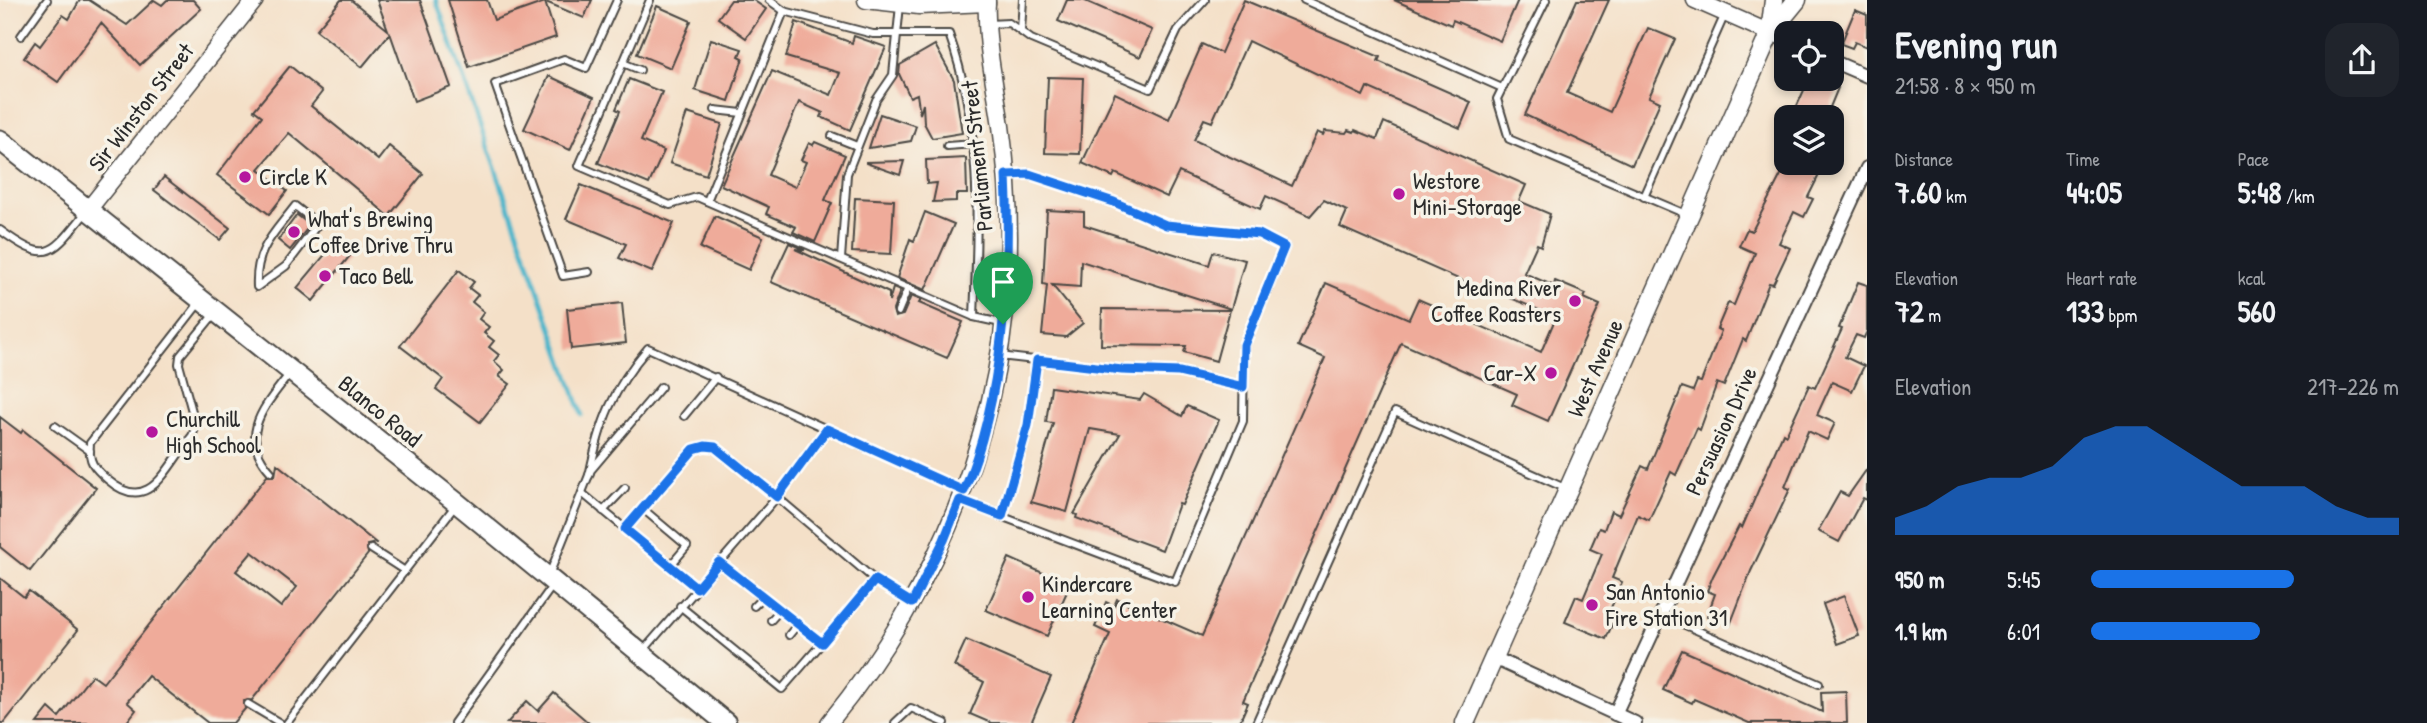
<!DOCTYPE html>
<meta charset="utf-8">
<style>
:root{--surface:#171b24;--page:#20242c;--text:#f1f3f6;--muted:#9ea1a6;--accent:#1a73e8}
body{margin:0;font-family:"Patrick Hand",sans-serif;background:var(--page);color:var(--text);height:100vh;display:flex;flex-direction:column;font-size:26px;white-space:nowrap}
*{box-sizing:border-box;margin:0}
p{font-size:23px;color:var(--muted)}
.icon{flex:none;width:38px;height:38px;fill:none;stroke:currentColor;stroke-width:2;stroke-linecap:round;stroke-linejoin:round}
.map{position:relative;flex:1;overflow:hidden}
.side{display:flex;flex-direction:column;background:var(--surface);width:560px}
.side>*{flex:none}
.tools{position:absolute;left:1774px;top:21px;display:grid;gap:14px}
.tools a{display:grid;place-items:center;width:70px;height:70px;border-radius:14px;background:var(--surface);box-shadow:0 4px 10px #0003;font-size:35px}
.pin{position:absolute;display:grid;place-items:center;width:60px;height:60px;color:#fff;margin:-72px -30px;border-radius:50% 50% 50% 0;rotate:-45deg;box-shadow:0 0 7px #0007}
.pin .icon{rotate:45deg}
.round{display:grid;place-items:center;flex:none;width:74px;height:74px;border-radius:21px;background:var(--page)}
.head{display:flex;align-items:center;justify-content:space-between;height:119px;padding:0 28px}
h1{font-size:38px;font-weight:800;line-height:52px}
.stats{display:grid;grid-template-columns:repeat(3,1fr);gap:10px;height:119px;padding:7px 28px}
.stats div{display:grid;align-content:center}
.stats b{font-size:30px;font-weight:800}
.stats small{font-size:19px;font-weight:400}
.stats p{font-size:19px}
.chart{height:196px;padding:14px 28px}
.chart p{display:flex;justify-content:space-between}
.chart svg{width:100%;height:126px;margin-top:7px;fill:var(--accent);opacity:.7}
ul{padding:0 28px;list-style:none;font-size:23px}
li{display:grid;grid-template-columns:112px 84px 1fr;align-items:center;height:52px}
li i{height:18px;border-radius:9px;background:var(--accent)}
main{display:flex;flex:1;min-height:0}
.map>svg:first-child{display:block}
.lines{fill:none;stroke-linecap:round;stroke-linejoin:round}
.stream{stroke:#4cb5ca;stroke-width:4.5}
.building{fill:#efab9a;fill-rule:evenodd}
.service-casing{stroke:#494643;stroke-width:10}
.minor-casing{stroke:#494643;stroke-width:16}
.tertiary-casing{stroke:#494643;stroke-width:19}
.secondary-casing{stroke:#494643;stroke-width:21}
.primary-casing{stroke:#494643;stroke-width:23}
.service{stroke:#fff;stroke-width:6}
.minor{stroke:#fff;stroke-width:12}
.tertiary{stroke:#fff;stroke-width:16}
.secondary{stroke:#fff;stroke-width:18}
.primary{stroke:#fff;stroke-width:19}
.route-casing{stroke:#fff;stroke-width:14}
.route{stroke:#1a73e8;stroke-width:9}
.poi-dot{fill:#b5179e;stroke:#f7f3e8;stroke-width:2.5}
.labels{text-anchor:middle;stroke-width:7;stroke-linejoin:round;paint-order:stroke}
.street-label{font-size:23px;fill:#2b2b2b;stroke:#f7f3e8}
.poi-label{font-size:23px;fill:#2b2b2b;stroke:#f7f3e8;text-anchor:start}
</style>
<main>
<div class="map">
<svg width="1867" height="723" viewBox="0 0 1867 723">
<rect width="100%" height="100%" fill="#f7f3e8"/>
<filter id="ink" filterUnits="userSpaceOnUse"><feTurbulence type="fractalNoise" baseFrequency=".0143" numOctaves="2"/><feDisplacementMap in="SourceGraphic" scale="14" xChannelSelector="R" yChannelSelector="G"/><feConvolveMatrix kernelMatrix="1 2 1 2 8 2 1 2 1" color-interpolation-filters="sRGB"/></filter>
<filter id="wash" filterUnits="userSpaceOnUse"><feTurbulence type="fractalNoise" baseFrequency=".00686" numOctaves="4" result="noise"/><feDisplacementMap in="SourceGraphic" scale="28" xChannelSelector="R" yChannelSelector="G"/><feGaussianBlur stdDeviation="1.57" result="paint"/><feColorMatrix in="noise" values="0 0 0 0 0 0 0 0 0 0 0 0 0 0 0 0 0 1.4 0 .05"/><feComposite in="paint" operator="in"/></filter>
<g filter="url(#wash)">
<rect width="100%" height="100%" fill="#f4e0c8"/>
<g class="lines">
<!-- stream -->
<path class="stream" d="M 436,0 L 582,415"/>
</g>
<g id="blocks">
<!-- building -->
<g class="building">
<path d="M 80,0 L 89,0 L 127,25 L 154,0 L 162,5 L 167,0 L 193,0 L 201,9 L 140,65 L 101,23 L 58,82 L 24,58 L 35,42 L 40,46 L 63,15 L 69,19 Z"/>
<path d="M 341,0 L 351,0 L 388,30 L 377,0 L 420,0 L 451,87 L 414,101 L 390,33 L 362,67 L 316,30 Z"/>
<path d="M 448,0 L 487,0 L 494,20 L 545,2 L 556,37 L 469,67 Z"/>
<path d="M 541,0 L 592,0 L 584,18 Z"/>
<path d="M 731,0 L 753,0 L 766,9 L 746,38 L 718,18 Z"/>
<path d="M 1067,0 L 1083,0 L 1152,30 L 1140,57 L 1058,21 Z"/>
<path d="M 1244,0 L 1380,57 L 1378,61 L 1471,102 L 1460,128 L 1367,87 L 1363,96 L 1248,41 L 1212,122 L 1204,119 L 1194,140 L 1292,186 L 1317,132 L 1323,135 L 1325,131 L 1346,133 L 1348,130 L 1354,132 L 1355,130 L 1377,139 L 1384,122 L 1526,185 L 1519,201 L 1550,214 L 1541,246 L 1537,244 L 1524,273 L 1554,286 L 1555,281 L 1586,294 L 1584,298 L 1600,305 L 1548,421 L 1512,405 L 1517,394 L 1401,343 L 1243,701 L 1248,703 L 1239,723 L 1071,723 L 1110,634 L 1095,627 L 1106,602 L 1114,606 L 1117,599 L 1202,636 L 1325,358 L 1298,346 L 1326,283 L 1409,319 L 1418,299 L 1541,352 L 1556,317 L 1482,286 L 1481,289 L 1340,227 L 1347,211 L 1324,200 L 1310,216 L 1266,196 L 1260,209 L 1179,172 L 1167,197 L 1115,173 L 1113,177 L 1082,163 L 1115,93 L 1169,119 L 1202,44 L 1221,53 Z"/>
<path d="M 1394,0 L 1518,0 L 1500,41 L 1453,20 L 1451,25 Z"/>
<path d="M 1577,0 L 1609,0 L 1567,93 L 1610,112 L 1648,28 L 1675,39 L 1649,97 L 1660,102 L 1632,165 L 1525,115 Z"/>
<path d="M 657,6 L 691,21 L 671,68 L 637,54 Z"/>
<path d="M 1855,10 L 1867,15 L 1867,47 L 1855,42 L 1852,48 L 1841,44 Z"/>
<path d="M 796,22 L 852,43 L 854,36 L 886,47 L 850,130 L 821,117 L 823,113 L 799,102 L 768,175 L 795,187 L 806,162 L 801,160 L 809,143 L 813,145 L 815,142 L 845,155 L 825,200 L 832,203 L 815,242 L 793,232 L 796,227 L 766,214 L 769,207 L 721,185 L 772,71 L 831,95 L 840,73 L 786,57 Z"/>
<path d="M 711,39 L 742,49 L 739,56 L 743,58 L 729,101 L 695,90 Z"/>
<path d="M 935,45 L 954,80 L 962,133 L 932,138 L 924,123 L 923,104 L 920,114 L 917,94 L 910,97 L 899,74 L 900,65 Z"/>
<path d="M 290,66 L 322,92 L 311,106 L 378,160 L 389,146 L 423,174 L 389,216 L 289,133 L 259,169 L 287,191 L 269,214 L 217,175 L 262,116 L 254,110 Z"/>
<path d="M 549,76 L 594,97 L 570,150 L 524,129 Z"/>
<path d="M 1048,77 L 1083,78 L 1080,154 L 1045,153 Z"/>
<path d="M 629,79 L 662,92 L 641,141 L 664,151 L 649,184 L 598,163 L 620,111 L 616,109 Z"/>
<path d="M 1809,79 L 1838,88 L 1826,117 L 1792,117 Z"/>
<path d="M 687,113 L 722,124 L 706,175 L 670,163 Z"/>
<path d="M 880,114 L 916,126 L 911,141 L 869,148 Z"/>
<path d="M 966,158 L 967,194 L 956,194 L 956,201 L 933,202 L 937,183 L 927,184 L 926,160 Z"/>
<path d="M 904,161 L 900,175 L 866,163 L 866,162 Z"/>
<path d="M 1787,163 L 1825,163 L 1808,197 L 1813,199 L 1804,217 L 1794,212 L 1779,243 L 1790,248 L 1773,284 L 1769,283 L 1746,341 L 1743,339 L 1724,386 L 1717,383 L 1700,430 L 1697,428 L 1676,475 L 1671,472 L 1649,520 L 1638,515 L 1612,578 L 1622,582 L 1610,610 L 1617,613 L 1606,639 L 1565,622 L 1576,596 L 1583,599 L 1602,554 L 1590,549 L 1599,528 L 1604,530 L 1611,511 L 1619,515 L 1642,466 L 1648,469 L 1682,387 L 1693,391 L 1697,381 L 1701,382 L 1721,331 L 1717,329 L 1728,303 L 1734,305 L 1755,253 L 1739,246 L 1747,229 L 1752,231 Z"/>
<path d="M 164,177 L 230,228 L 220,240 L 154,190 Z"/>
<path d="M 581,185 L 674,223 L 652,272 L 619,258 L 626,244 L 566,219 Z"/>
<path d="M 855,198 L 894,200 L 891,254 L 852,252 Z"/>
<path d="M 1047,210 L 1084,212 L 1084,225 L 1209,265 L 1213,252 L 1245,260 L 1231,309 L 1081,261 L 1080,287 L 1052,285 L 1083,323 L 1066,337 L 1042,335 L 1047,285 L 1043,284 Z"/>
<path d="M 925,212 L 954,224 L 925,290 L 897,278 L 910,239 L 914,241 Z"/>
<path d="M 297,215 L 310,225 L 290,250 L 278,240 Z"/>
<path d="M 715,216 L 763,237 L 749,270 L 700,248 Z"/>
<path d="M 789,243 L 805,250 L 795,249 L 889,293 L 889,302 L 893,288 L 900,291 L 893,310 L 895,317 L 903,315 L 911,296 L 921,300 L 919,303 L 963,322 L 947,358 L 771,282 Z"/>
<path d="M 344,244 L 353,252 L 313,301 L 297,288 L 333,245 L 339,251 Z"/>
<path d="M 459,270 L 474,282 L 469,288 L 478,295 L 472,302 L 484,312 L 479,319 L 489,327 L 484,333 L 494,341 L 489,347 L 499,355 L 494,361 L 504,370 L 499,376 L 510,384 L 480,422 L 436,389 L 443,379 L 400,346 Z"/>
<path d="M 1858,282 L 1867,285 L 1867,331 L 1864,338 L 1856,335 L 1845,357 L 1864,366 L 1852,391 L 1832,382 L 1817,415 L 1835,423 L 1827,440 L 1808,431 L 1785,487 L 1790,489 L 1751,571 L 1730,625 L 1707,616 L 1715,594 L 1707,591 L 1713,576 L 1739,526 L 1742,528 L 1783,433 L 1786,435 L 1809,385 L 1815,388 L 1842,329 L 1839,328 Z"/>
<path d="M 622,303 L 626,343 L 571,349 L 567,309 Z"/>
<path d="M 1102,309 L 1230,310 L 1216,361 L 1184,352 L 1186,346 L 1101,345 Z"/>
<path d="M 1051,387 L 1140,400 L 1144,394 L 1182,416 L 1187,406 L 1219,420 L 1182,505 L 1179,504 L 1162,550 L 1076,518 L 1077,515 L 1074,514 L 1120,434 L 1090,429 L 1067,512 L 1031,502 L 1053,423 L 1046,422 Z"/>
<path d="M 0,417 L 21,433 L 23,430 L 96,488 L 30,571 L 0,547 Z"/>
<path d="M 277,464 L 376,543 L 367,545 L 368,554 L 252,700 L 244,701 L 245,709 L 233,723 L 208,723 L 148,676 L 127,702 L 136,710 L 126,723 L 37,723 L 49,708 L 59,717 L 92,675 L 103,683 L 267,476 L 275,476 ZM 252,552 L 297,587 L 281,607 L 236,571 Z"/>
<path d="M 1867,469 L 1867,500 L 1863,498 L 1839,542 L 1818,531 L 1840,492 L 1848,496 Z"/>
<path d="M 1009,558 L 1070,585 L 1047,636 L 986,610 Z"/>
<path d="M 0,578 L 24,597 L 29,591 L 78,630 L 4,723 L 0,723 Z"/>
<path d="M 1844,596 L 1859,636 L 1837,644 L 1823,604 Z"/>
<path d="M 966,640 L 1051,677 L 1031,723 L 991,723 L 970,714 L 984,682 L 954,666 Z"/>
<path d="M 1682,650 L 1822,712 L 1821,692 L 1846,691 L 1847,723 L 1749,723 L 1694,699 L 1692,703 L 1663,690 Z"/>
<path d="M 554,693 L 589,723 L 507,723 L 527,701 L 538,711 Z"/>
</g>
</g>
</g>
<g filter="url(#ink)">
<use href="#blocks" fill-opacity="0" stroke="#494643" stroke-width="2"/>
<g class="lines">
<!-- service casing -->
<g class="service-casing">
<g id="service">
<path d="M 650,0 L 579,166 L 670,205 L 697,197 L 974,317 L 1001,323"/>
<path d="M 769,0 L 784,11 L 873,34 L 949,34 C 982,126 978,221 974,317"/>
<path d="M 1304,0 L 1502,88"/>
<path d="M 1546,0 L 1497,99 L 1509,139 L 1688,215"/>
<path d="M 988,24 L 1009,23 L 1031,39 L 1150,89 L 1178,30 L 1205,0"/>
<path d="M 1021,30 L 1023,0"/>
<path d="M 21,36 L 47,0"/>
<path d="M 623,63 L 640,70"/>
<path d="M 715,110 L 742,113"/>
<path d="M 832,136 L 857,146"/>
<path d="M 947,146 L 974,144"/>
<path d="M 1644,197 L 1725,14"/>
<path d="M 707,201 L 784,11"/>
<path d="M 295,206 L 318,224 L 286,266 L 257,287 C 255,249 273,235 295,206 Z"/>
<path d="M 0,230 C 49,266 52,254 87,211"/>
<path d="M 841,259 L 847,174 L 876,100 L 893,75 L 900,5"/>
<path d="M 589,272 L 563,276 L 495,84 L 564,59 L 586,68 L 617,0"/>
<path d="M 200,302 L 90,443 C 88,462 94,468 108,480 C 150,516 166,467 192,436 L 196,426 L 179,364 L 180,356 L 215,313"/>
<path d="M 898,312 L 908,288"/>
<path d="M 999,356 L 1122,370 L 1179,372 L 1243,387"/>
<path d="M 684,416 L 716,377"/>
<path d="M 55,426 L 90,451"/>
<path d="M 271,472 C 236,434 266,405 290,373"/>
<path d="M 589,476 C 600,422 612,390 648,348 L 961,490"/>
<path d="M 582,493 L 697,588"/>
<path d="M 961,501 L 1175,582 L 1243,421 L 1244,345 L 1285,247 L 1259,234 L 1166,225 L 1114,202 L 1029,174 L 1008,175"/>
<path d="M 643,509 L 687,546 L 670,566"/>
<path d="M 603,511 L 625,488"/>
<path d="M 1002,516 L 1028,425 L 1037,361"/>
<path d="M 625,529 L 694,449 L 705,445 L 715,447 L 777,497 L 827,429"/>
<path d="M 371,549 L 405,571"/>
<path d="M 719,562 L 822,643 L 875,580"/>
<path d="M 549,575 L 591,470 L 661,387"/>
<path d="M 680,606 L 782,689 L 822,643"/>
<path d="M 754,606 L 763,597"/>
<path d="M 1660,614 L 1819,684"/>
<path d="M 771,620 L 780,610"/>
<path d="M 789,635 L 798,624"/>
<path d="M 643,651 L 777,497 L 875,580 L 910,602"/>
<path d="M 248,704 L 280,723"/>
<path d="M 287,723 L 455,506"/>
<path d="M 454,723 L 553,585"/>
<path d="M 895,723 L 911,708 L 945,723"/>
<path d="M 1256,723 L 1395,412 L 1567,489"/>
</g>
</g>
<!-- minor casing -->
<g class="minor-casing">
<g id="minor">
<path d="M 1770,33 L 1787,41"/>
<path d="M 1832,61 L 1867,76"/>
<path d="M 1494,658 L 1635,723"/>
<path d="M 1615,714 L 1867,168"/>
</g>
</g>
<!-- tertiary casing -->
<g class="tertiary-casing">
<g id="tertiary">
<path d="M 866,0 L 919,6 L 987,3"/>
<path d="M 1695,0 L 1770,33"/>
<path d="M 88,210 L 255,0"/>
<path d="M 829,723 C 941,586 1009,415 1009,237 C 1009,200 1006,162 1001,126 C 995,84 985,43 987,0"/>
</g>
</g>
<!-- secondary casing -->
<g class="secondary-casing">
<g id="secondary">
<path d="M 1770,33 L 1774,0"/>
<path d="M 1465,723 L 1770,33 L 1797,0"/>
</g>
</g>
<!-- primary casing -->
<g class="primary-casing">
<path id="primary" d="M 0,140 L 457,503 L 726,723"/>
</g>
<!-- service -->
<use href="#service" class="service"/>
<!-- minor -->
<use href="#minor" class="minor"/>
<!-- tertiary -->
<use href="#tertiary" class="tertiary"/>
<!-- secondary -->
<use href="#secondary" class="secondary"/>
<!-- primary -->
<use href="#primary" class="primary"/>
</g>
</g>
<g class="lines" filter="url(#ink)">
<!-- route casing -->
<g class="route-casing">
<path id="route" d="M 1029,174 L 1114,202 L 1166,225 L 1259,234 L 1284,247 L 1244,345 L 1243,387 L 1179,372 L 1122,370 L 1037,360 L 1028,425 L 1002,516 L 960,500 L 944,540 L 912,603 L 875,580 L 822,643 L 719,562 L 697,588 L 625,529 L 694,449 L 705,446 L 715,447 L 777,497 L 827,429 L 964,491 C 1003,399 1011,274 1006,175 Z"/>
</g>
<!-- route -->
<use href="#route" class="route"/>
</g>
<!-- markers -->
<g class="poi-dot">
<circle cx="245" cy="177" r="7"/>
<circle cx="1399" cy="194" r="7"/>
<circle cx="294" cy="232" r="7"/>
<circle cx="325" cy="276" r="7"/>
<circle cx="1575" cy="301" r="7"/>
<circle cx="1551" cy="373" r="7"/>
<circle cx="152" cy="432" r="7"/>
<circle cx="1028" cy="597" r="7"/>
<circle cx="1592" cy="605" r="7"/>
</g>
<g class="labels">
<!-- street labels -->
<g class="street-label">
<text transform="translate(141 107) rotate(-52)" y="8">Sir Winston Street</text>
<text transform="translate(977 156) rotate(-96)" y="8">Parliament Street</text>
<text transform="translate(1595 368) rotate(-66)" y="8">West Avenue</text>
<text transform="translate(380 411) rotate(39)" y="8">Blanco Road</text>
<text transform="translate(1721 431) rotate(-65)" y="8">Persuasion Drive</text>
</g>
<!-- poi labels -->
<g class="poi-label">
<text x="259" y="185">Circle K</text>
<text x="1413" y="189">Westore<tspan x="1413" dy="26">Mini-Storage</tspan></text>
<text x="308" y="227">What's Brewing<tspan x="308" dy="26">Coffee Drive Thru</tspan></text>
<text x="339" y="284">Taco Bell</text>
<text x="1561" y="296" text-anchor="end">Medina River<tspan x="1561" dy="26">Coffee Roasters</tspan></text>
<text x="1537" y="381" text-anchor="end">Car-X</text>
<text x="166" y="427">Churchill<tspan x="166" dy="26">High School</tspan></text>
<text x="1042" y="592">Kindercare<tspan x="1042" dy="26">Learning Center</tspan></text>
<text x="1606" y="600">San Antonio<tspan x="1606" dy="26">Fire Station 31</tspan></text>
</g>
</g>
</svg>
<div class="tools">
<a><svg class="icon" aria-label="locate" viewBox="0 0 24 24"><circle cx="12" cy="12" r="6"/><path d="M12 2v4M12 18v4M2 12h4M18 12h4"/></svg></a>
<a><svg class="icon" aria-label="layers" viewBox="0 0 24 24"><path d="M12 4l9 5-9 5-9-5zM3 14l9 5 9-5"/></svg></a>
</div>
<div class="pin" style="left:1003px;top:324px;background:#1e9e55"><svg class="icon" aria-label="arrive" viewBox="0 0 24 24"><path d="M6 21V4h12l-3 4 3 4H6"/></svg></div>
</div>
<section class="side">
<div class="head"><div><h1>Evening run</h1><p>21:58 · 8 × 950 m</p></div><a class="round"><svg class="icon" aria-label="share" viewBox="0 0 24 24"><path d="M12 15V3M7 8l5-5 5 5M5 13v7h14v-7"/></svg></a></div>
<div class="stats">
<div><p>Distance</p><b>7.60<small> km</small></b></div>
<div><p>Time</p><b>44:05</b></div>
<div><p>Pace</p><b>5:48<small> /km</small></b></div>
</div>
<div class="stats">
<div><p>Elevation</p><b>72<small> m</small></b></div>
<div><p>Heart rate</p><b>133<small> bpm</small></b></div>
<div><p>kcal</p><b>560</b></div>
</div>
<div class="chart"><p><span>Elevation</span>217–226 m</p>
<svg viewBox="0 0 160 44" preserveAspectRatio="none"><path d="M0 44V38L10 34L20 27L30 24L40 24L50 20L60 10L70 6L80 6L90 13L100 20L110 27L120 27L130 27L140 34L150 38L160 38V44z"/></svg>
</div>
<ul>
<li><b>950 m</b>5:45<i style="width:66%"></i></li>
<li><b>1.9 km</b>6:01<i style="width:55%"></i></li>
</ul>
</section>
</main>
